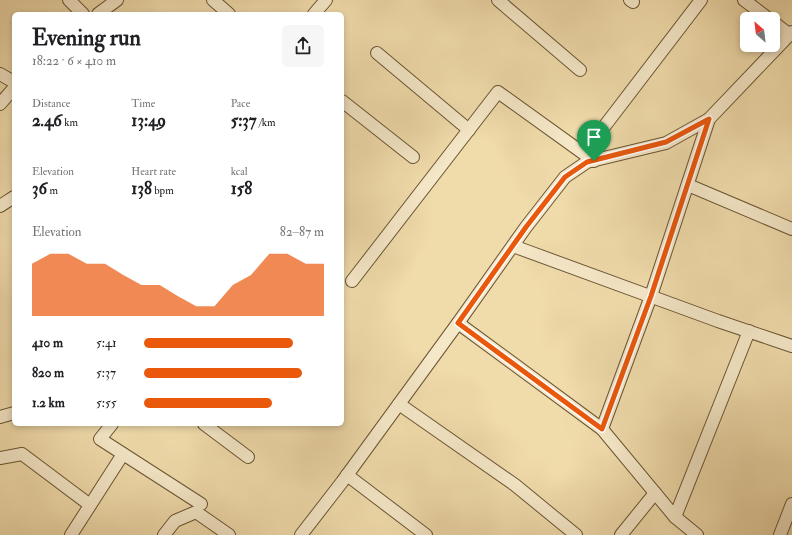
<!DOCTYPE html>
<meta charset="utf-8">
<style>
:root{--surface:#fff;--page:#f6f6f6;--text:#202124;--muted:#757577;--accent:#ea580c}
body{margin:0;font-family:"IM FELL Double Pica",serif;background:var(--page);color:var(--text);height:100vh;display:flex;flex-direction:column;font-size:15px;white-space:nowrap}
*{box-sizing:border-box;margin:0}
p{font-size:13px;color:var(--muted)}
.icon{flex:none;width:22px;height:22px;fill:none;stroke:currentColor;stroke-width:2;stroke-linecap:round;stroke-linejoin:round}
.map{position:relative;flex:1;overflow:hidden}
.details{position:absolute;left:12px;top:12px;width:332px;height:414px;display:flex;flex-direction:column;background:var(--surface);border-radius:6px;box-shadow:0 2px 6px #0003}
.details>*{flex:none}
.needle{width:26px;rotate:332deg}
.buttons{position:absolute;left:740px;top:12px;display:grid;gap:8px}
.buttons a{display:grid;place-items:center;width:40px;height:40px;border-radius:6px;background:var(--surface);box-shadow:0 2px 6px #0003;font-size:20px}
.pin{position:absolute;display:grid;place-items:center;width:34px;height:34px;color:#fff;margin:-41px -17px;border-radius:50% 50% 50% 0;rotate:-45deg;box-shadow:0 0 4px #0007}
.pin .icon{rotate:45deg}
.round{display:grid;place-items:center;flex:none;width:42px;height:42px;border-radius:6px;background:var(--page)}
.head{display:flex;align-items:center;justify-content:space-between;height:68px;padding:0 20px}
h1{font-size:22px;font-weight:800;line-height:30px}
.stats{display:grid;grid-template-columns:repeat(3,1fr);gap:6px;height:68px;padding:4px 20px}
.stats div{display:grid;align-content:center}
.stats b{font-size:17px;font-weight:800}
.stats small{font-size:11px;font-weight:400}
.stats p{font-size:11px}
.chart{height:112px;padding:8px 20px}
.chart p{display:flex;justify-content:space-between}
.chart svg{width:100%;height:72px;margin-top:4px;fill:var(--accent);opacity:.7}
ul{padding:0 20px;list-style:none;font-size:13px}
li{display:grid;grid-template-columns:64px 48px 1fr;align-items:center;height:30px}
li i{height:10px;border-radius:5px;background:var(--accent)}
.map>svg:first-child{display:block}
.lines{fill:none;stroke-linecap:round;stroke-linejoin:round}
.minor-casing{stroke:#6b5534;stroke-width:14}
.minor{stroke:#f5e8c8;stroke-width:12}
.route-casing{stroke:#fff;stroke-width:8}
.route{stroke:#ea580c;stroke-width:5}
</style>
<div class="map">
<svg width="792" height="535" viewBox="0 0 792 535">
<rect width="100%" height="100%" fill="#f0dbab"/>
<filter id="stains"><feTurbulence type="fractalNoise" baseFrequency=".005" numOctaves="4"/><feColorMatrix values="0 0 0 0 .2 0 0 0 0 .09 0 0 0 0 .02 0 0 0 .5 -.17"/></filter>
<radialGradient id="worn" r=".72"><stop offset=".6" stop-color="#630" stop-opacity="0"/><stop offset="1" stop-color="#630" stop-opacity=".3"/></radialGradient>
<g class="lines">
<!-- minor casing -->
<g class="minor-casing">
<g id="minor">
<path d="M 69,0 L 83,14"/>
<path d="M 213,0 L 229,14"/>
<path d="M 498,0 L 580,70"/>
<path d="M 630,0 L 633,2"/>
<path d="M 744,0 L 769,19"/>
<path d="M 98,14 L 117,0"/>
<path d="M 314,14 L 326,0"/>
<path d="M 773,22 L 790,35"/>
<path d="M 377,53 L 469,130"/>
<path d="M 0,74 L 14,82"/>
<path d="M 342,101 L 413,157"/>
<path d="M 0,104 L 14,88"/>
<path d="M 584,153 L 701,0"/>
<path d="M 688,185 L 792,229"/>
<path d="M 0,206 L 14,197"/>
<path d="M 513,246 L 718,321 L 792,346"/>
<path d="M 352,281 L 498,92 L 594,161"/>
<path d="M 458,323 L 602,429 L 675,517 L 697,535"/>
<path d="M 399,404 L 515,485 L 576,535"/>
<path d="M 0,417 L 14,413"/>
<path d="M 112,424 L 100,439 L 201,504"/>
<path d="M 204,424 L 248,457"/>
<path d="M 602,429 L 651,296 L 709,119"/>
<path d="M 0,458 L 22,454 L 90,505"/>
<path d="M 347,475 L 426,535"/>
<path d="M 675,517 L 749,331"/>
<path d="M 71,535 L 123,454"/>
<path d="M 164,535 L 175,521 L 196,512 L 229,535"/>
<path d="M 301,535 L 342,482 L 458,323 L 526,227 L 565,177 L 587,162 L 666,143 L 709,119 L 792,32"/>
<path d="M 621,535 L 655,493"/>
<path d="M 780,535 L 792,504"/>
</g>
</g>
<!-- minor -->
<use href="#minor" class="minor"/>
</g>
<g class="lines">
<!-- route casing -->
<g class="route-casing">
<path id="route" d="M 709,119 L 651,296 L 602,429 L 458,323 L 526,227 L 565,177 L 587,162 L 666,142 Z"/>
</g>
<!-- route -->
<use href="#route" class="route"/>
</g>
<rect width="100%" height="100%" filter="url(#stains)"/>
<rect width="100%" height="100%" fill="url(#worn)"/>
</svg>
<div class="buttons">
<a><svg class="needle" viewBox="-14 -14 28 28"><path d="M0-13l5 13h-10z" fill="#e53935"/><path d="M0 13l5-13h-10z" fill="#757577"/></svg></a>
</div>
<div class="pin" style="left:594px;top:161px;background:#1e9e55"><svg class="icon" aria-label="arrive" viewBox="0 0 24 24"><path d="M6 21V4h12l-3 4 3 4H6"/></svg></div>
<section class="details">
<div class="head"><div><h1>Evening run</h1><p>18:22 · 6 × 410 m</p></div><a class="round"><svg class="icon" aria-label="share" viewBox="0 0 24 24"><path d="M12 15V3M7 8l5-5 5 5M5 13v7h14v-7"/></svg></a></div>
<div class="stats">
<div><p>Distance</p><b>2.46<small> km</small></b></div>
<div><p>Time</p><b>13:49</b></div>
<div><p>Pace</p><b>5:37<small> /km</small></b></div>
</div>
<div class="stats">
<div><p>Elevation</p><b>36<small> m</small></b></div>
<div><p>Heart rate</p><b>138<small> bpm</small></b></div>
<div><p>kcal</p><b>158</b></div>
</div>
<div class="chart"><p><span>Elevation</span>82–87 m</p>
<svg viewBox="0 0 160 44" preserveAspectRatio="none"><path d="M0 44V12L10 6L20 6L30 12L40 12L50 19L60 25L70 25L80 32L90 38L100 38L110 25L120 19L130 6L140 6L150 12L160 12V44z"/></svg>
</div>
<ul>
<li><b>410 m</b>5:41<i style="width:83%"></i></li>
<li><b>820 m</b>5:37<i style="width:88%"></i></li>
<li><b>1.2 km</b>5:55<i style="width:71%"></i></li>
</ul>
</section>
</div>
